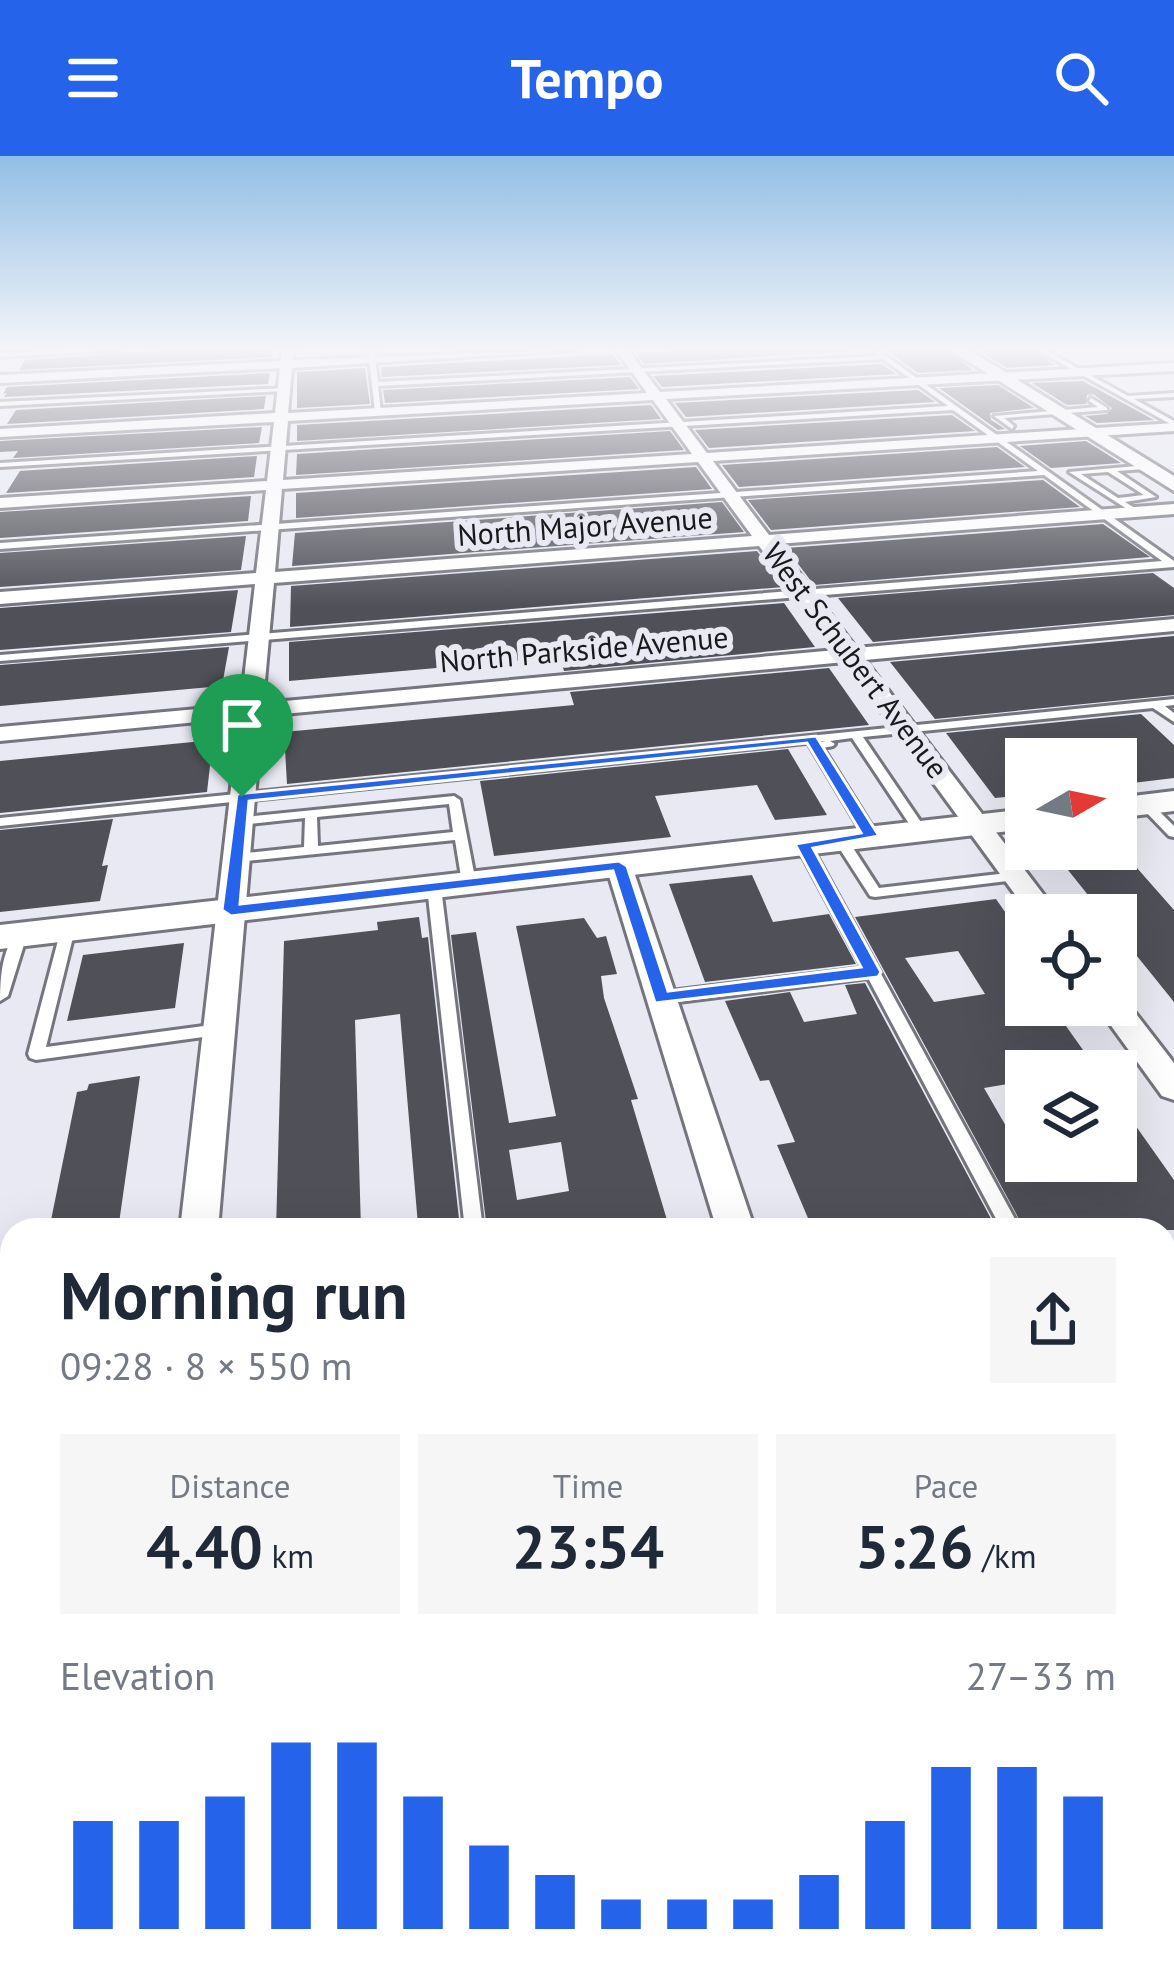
<!DOCTYPE html>
<meta charset="utf-8">
<style>
:root{--surface:#fff;--page:#f6f6f7;--text:#1f2937;--muted:#747a83;--accent:#2563eb}
body{margin:0;font-family:"PT Sans",sans-serif;background:var(--page);color:var(--text);height:100vh;display:flex;flex-direction:column;font-size:45px;white-space:nowrap}
*{box-sizing:border-box;margin:0}
p{font-size:39px;color:var(--muted)}
.icon{flex:none;width:66px;height:66px;fill:none;stroke:currentColor;stroke-width:2;stroke-linecap:round;stroke-linejoin:round}
.map{position:relative;flex:1;overflow:hidden}
.sheet{position:absolute;left:0px;top:1062px;width:1176px;height:771px;display:flex;flex-direction:column;background:var(--surface);border-radius:36px 36px 0 0;box-shadow:0 12px 48px #0002}
.sheet>*{flex:none}
.needle{width:78px;rotate:81deg}
.controls{position:absolute;left:1005px;top:582px;display:grid;gap:24px}
.controls a{display:grid;place-items:center;width:132px;height:132px;border-radius:0px;background:var(--surface);box-shadow:0 12px 48px #0002;font-size:60px}
.pin{position:absolute;display:grid;place-items:center;width:102px;height:102px;color:#fff;margin:-123px -51px;border-radius:50% 50% 50% 0;rotate:-45deg;box-shadow:0 0 12px #0007}
.pin .icon{rotate:45deg}
.round{display:grid;place-items:center;flex:none;width:126px;height:126px;border-radius:0px;background:var(--page)}
.overview{display:flex;align-items:center;justify-content:space-between;height:204px;padding:0 60px}
h1{font-size:66px;font-weight:700;line-height:90px}
.stats{display:grid;grid-template-columns:repeat(3,1fr);gap:18px;height:204px;padding:12px 60px}
.stats div{display:grid;align-content:center;border-radius:0px;background:var(--page);text-align:center}
.stats b{font-size:60px;font-weight:700}
.stats small{font-size:33px;font-weight:400}
.stats p{font-size:33px}
.chart{height:336px;padding:24px 60px}
.chart p{display:flex;justify-content:space-between}
.chart svg{width:100%;height:216px;margin-top:12px;stroke:var(--accent);stroke-width:6}
header{display:flex;justify-content:space-between;align-items:center;height:156px;padding:0 60px;background:var(--accent);color:#fff;font-size:54px;font-weight:700}
.map>svg:first-child{display:block}
.building{fill:#505058;fill-rule:evenodd}
.lines{fill:none;stroke-linecap:round;stroke-linejoin:round}
.service-casing{stroke:#75757d;stroke-width:6}
.minor-casing{stroke:#75757d;stroke-width:6}
.tertiary-casing{stroke:#75757d;stroke-width:6}
.secondary-casing{stroke:#75757d;stroke-width:6}
.service{fill:#fff;fill-rule:evenodd}
.minor{fill:#fff;fill-rule:evenodd}
.tertiary{fill:#fff;fill-rule:evenodd}
.secondary{fill:#fff;fill-rule:evenodd}
.route{fill:#2563eb;stroke:#fff;stroke-width:3;fill-rule:evenodd}
.labels{text-anchor:middle;stroke-width:12;stroke-linejoin:round;paint-order:stroke}
.far-street-label{font-size:30px;fill:#19191c;stroke:#e8e9f2}
</style>
<header><svg class="icon" aria-label="menu" viewBox="0 0 24 24"><path d="M4 6h16M4 12h16M4 18h16"/></svg>Tempo<svg class="icon" aria-label="search" viewBox="0 0 24 24"><circle cx="10" cy="10" r="6"/><path d="M15 15l6 6"/></svg></header>
<div class="map">
<svg width="1174" height="1832" viewBox="0 0 1174 1832">
<rect width="100%" height="100%" fill="#e8e9f2"/>
<!-- building -->
<g class="building">
<path d="M 119,194 L 123,196 L 273,194 L 272,201 L 19,214 L 25,204 L 115,198 Z"/>
<path d="M 700,194 L 870,194 L 644,208 L 636,197 Z"/>
<path d="M 886,194 L 946,194 L 973,214 L 918,217 Z"/>
<path d="M 978,194 L 1033,194 L 1055,209 L 1007,212 Z"/>
<path d="M 613,198 L 621,209 L 382,221 L 381,211 Z"/>
<path d="M 882,208 L 896,218 L 662,231 L 653,220 Z"/>
<path d="M 365,212 L 370,248 L 297,252 L 297,216 Z"/>
<path d="M 270,217 L 268,228 L 4,241 L 7,237 L 3,238 L 7,231 Z"/>
<path d="M 630,221 L 639,233 L 385,247 L 383,234 Z"/>
<path d="M 1083,225 L 1154,264 L 1097,267 L 1085,260 L 1107,258 L 1112,252 L 1093,238 L 1087,239 L 1086,248 L 1067,249 L 1032,227 Z"/>
<path d="M 998,229 L 1034,252 L 990,257 L 991,264 L 1005,273 L 998,274 L 939,232 Z"/>
<path d="M 918,234 L 935,246 L 686,261 L 675,247 Z"/>
<path d="M 266,240 L 264,253 L 7,268 L 16,254 Z"/>
<path d="M 651,249 L 661,263 L 297,285 L 297,269 Z"/>
<path d="M 952,259 L 975,275 L 709,292 L 695,274 Z"/>
<path d="M 262,271 L 259,287 L 13,302 L 18,295 L 0,296 L 0,285 Z"/>
<path d="M 670,275 L 684,294 L 296,319 L 297,298 Z"/>
<path d="M 1086,285 L 1121,307 L 1051,312 L 1020,290 Z"/>
<path d="M 997,291 L 1025,311 L 739,331 L 722,309 Z"/>
<path d="M 257,300 L 254,321 L 6,337 L 20,315 L 3,316 Z"/>
<path d="M 696,311 L 712,333 L 296,362 L 296,337 Z"/>
<path d="M 1043,324 L 1080,351 L 771,374 L 748,344 Z"/>
<path d="M 251,340 L 248,365 L 0,382 L 0,356 Z"/>
<path d="M 722,346 L 744,376 L 292,410 L 295,377 Z"/>
<path d="M 1103,368 L 1150,401 L 814,429 L 786,392 Z"/>
<path d="M 246,380 L 241,414 L 0,431 L 0,397 Z"/>
<path d="M 757,395 L 784,431 L 290,471 L 291,430 Z"/>
<path d="M 1153,417 L 1174,432 L 1174,459 L 873,486 L 838,442 Z"/>
<path d="M 238,434 L 231,476 L 0,494 L 0,452 Z"/>
<path d="M 784,447 L 815,491 L 564,515 L 560,501 L 289,525 L 289,486 Z"/>
<path d="M 1174,480 L 1174,539 L 935,563 L 890,506 Z"/>
<path d="M 229,491 L 222,530 L 0,550 L 0,509 Z"/>
<path d="M 829,512 L 869,569 L 287,628 L 284,576 L 574,549 L 570,536 Z"/>
<path d="M 1141,558 L 1174,589 L 1174,622 L 1116,629 L 1116,603 L 1026,603 L 1026,639 L 995,642 L 946,577 Z"/>
<path d="M 213,584 L 207,636 L 0,657 L 0,605 Z"/>
<path d="M 788,593 L 827,659 L 775,664 L 757,629 L 655,640 L 671,681 L 494,700 L 480,625 Z"/>
<path d="M 113,663 L 102,710 L 108,709 L 100,745 L 0,756 L 0,674 Z"/>
<path d="M 1110,694 L 1127,713 L 1137,712 L 1174,754 L 1174,846 L 1116,774 L 1116,759 L 1104,759 L 1056,699 Z"/>
<path d="M 752,719 L 773,766 L 829,758 L 856,808 L 705,826 L 669,728 Z"/>
<path d="M 996,743 L 1026,786 L 1005,788 L 1026,818 L 1026,849 L 1051,849 L 1098,915 L 1026,915 L 1026,925 L 984,932 L 1026,1005 L 1116,1005 L 1116,942 L 1174,1024 L 1174,1074 L 1025,1074 L 855,761 ZM 958,795 L 985,838 L 934,846 L 905,802 Z"/>
<path d="M 419,761 L 422,782 L 428,781 L 459,1063 L 418,1069 L 400,858 L 355,864 L 361,1074 L 276,1074 L 284,785 L 378,774 L 377,766 Z"/>
<path d="M 584,762 L 597,782 L 606,780 L 617,818 L 601,820 L 604,842 L 638,943 L 631,944 L 670,1074 L 487,1074 L 451,779 L 476,776 L 509,967 L 556,960 L 516,770 ZM 561,986 L 569,1035 L 517,1044 L 509,994 Z"/>
<path d="M 184,787 L 175,852 L 67,865 L 83,799 Z"/>
<path d="M 865,827 L 997,1074 L 813,1074 L 777,989 L 795,986 L 769,924 L 760,925 L 725,845 L 790,836 L 804,866 L 857,858 L 845,829 Z"/>
<path d="M 140,920 L 118,1074 L 49,1074 L 77,936 L 87,934 L 89,928 Z"/>
</g>
<g class="lines">
<!-- service casing -->
<g class="service-casing">
<g id="service">
<path d="M 68,194 L 115,194 L 0,201 L 0,197 Z"/>
<path d="M 368,194 L 374,194 L 378,226 L 878,200 L 874,196 L 879,195 L 1174,405 L 1174,411 L 0,505 L 0,499 L 1162,405 L 1044,319 L 0,393 L 0,387 L 1038,315 L 953,254 L 0,311 L 0,307 L 948,250 L 883,203 L 378,230 L 381,256 L 378,258 L 375,256 Z"/>
<path d="M 1037,194 L 1045,194 L 1128,240 L 1174,237 L 1174,241 L 1134,243 L 1174,265 L 1174,270 Z"/>
<path d="M 286,232 L 284,235 L 0,250 L 0,246 Z"/>
<path d="M 1091,242 L 1107,252 L 1107,254 L 1004,262 L 1014,270 L 1012,273 L 994,260 L 1098,251 L 1089,245 Z"/>
<path d="M 1148,309 L 1145,313 L 1117,315 L 1156,341 L 1125,346 L 1138,354 L 1135,358 L 1069,316 ZM 1108,316 L 1144,339 L 1118,342 L 1081,318 Z"/>
<path d="M 1174,543 L 1174,549 L 1165,550 L 1174,557 L 1174,566 L 1153,552 L 863,581 L 927,675 L 921,679 L 916,678 L 852,582 L 830,585 L 835,588 L 833,590 L 823,592 L 878,680 L 871,684 L 864,680 L 810,590 L 825,585 L 0,670 L 0,662 Z"/>
<path d="M 454,640 L 460,644 L 476,727 L 474,730 L 469,731 L 462,727 L 455,684 L 236,706 L 229,702 L 236,698 L 304,691 L 305,662 L 240,669 L 234,665 L 235,662 ZM 449,648 L 453,676 L 318,690 L 317,661 Z"/>
<path d="M 1146,645 L 1150,646 L 1174,670 L 1174,681 L 1169,680 L 1142,652 L 1142,646 Z"/>
<path d="M 841,680 L 846,681 L 879,732 L 1016,716 L 1023,720 L 1016,724 L 875,741 L 870,740 L 834,684 Z"/>
<path d="M 803,684 L 810,688 L 1021,1074 L 1002,1074 L 868,822 L 662,848 L 654,842 L 662,836 L 863,812 L 796,688 Z"/>
<path d="M 434,727 L 441,731 L 483,1074 L 465,1074 L 427,731 Z"/>
<path d="M 68,768 L 75,773 L 46,891 L 219,868 L 227,874 L 225,878 L 36,904 L 30,902 L 28,898 L 61,773 Z"/>
<path d="M 20,774 L 27,779 L 8,840 L 0,845 C 0,821 2,790 20,774 Z"/>
<path d="M 1164,1343 L 1174,1349 L 1174,1385 L 1164,1378 Z"/>
<path d="M 547,1821 L 577,1821 L 578,1832 L 548,1832 Z"/>
</g>
</g>
<!-- minor casing -->
<g class="minor-casing">
<g id="minor">
<path d="M 282,194 L 294,194 L 293,204 L 574,194 L 292,212 L 288,257 L 647,237 L 616,194 L 628,194 L 660,236 L 1174,207 L 1174,215 L 666,243 L 707,297 L 1174,267 L 1174,275 L 713,305 L 769,379 L 1174,348 L 1174,358 L 777,388 L 856,492 L 1174,463 L 1174,475 L 865,504 L 1059,759 L 1030,759 L 845,506 L 262,560 L 218,1074 L 180,1074 L 239,562 L 0,585 L 0,571 L 241,549 L 255,428 L 0,448 L 0,436 L 256,417 L 266,334 L 0,352 L 0,342 L 267,325 L 274,266 L 0,281 L 0,273 L 275,257 L 280,212 L 0,227 L 0,219 L 281,205 ZM 653,244 L 692,298 L 283,324 L 288,265 ZM 698,306 L 752,380 L 275,416 L 282,333 ZM 759,390 L 836,494 L 263,547 L 274,427 Z"/>
<path d="M 619,702 L 632,710 L 755,1074 L 717,1074 L 606,710 Z"/>
<path d="M 1116,839 L 1123,841 L 1174,907 L 1174,944 L 1162,940 L 1096,849 L 1116,849 Z"/>
<path d="M 12,1118 L 12,1154 L 0,1156 L 0,1120 Z"/>
<path d="M 1174,1602 L 1174,1656 L 1164,1659 L 1164,1605 Z"/>
<path d="M 94,1821 L 154,1821 L 153,1832 L 93,1832 Z"/>
<path d="M 344,1821 L 444,1821 L 439,1832 L 340,1832 Z"/>
<path d="M 946,1821 L 1006,1821 L 1009,1832 L 949,1832 Z"/>
</g>
</g>
<!-- tertiary casing -->
<g class="tertiary-casing">
<g id="tertiary">
<path d="M 1174,635 L 1174,655 L 1116,662 L 1116,642 Z"/>
<path d="M 1026,653 L 1026,673 L 0,793 L 0,769 Z"/>
</g>
</g>
<!-- secondary casing -->
<g class="secondary-casing">
<path id="secondary" d="M 950,194 L 969,194 L 1174,320 L 1174,335 Z"/>
</g>
<!-- service -->
<use href="#service" class="service"/>
<!-- minor -->
<use href="#minor" class="minor"/>
<!-- tertiary -->
<use href="#tertiary" class="tertiary"/>
<!-- secondary -->
<use href="#secondary" class="secondary"/>
</g>
<!-- sky -->
<linearGradient id="sky" x2="0" y2="1"><stop stop-color="#92bee5"/><stop offset="0.43" stop-color="#f5f5f9"/><stop offset="1" stop-color="#f5f5f9" stop-opacity="0"/></linearGradient>
<rect width="1174" height="451" fill="url(#sky)"/>
<!-- route -->
<path class="route" d="M 816,580 L 879,680 L 813,692 L 881,816 L 878,821 L 655,847 L 613,715 L 231,760 L 222,754 L 237,638 ZM 807,587 L 861,677 L 795,688 L 861,811 L 668,835 L 627,710 L 619,705 L 240,748 L 249,645 Z"/>
<g class="labels">
<!-- far-street labels -->
<g class="far-street-label">
<text transform="translate(585 371) rotate(-4)" y="10">North Major Avenue</text>
<text transform="translate(584 494) rotate(-5)" y="10">North Parkside Avenue</text>
<text transform="translate(855 505) rotate(53)" y="10">West Schubert Avenue</text>
</g>
</g>
</svg>
<div class="controls">
<a><svg class="needle" viewBox="-14 -14 28 28"><path d="M0-13l5 13h-10z" fill="#e53935"/><path d="M0 13l5-13h-10z" fill="#747a83"/></svg></a>
<a><svg class="icon" aria-label="locate" viewBox="0 0 24 24"><circle cx="12" cy="12" r="6"/><path d="M12 2v4M12 18v4M2 12h4M18 12h4"/></svg></a>
<a><svg class="icon" aria-label="layers" viewBox="0 0 24 24"><path d="M12 4l9 5-9 5-9-5zM3 14l9 5 9-5"/></svg></a>
</div>
<div class="pin" style="left:242px;top:641px;background:#1e9e55"><svg class="icon" aria-label="arrive" viewBox="0 0 24 24"><path d="M6 21V4h12l-3 4 3 4H6"/></svg></div>
<section class="sheet">
<div class="overview"><div><h1>Morning run</h1><p>09:28 · 8 × 550 m</p></div><a class="round"><svg class="icon" aria-label="share" viewBox="0 0 24 24"><path d="M12 15V3M7 8l5-5 5 5M5 13v7h14v-7"/></svg></a></div>
<div class="stats">
<div><p>Distance</p><b>4.40<small> km</small></b></div>
<div><p>Time</p><b>23:54</b></div>
<div><p>Pace</p><b>5:26<small> /km</small></b></div>
</div>
<div class="chart"><p><span>Elevation</span>27–33 m</p>
<svg viewBox="0 0 160 44" preserveAspectRatio="none"><path d="M5 44V22M15 44V22M25 44V17M35 44V6M45 44V6M55 44V17M65 44V27M75 44V33M85 44V38M95 44V38M105 44V38M115 44V33M125 44V22M135 44V11M145 44V11M155 44V17"/></svg>
</div>
</section>
</div>
